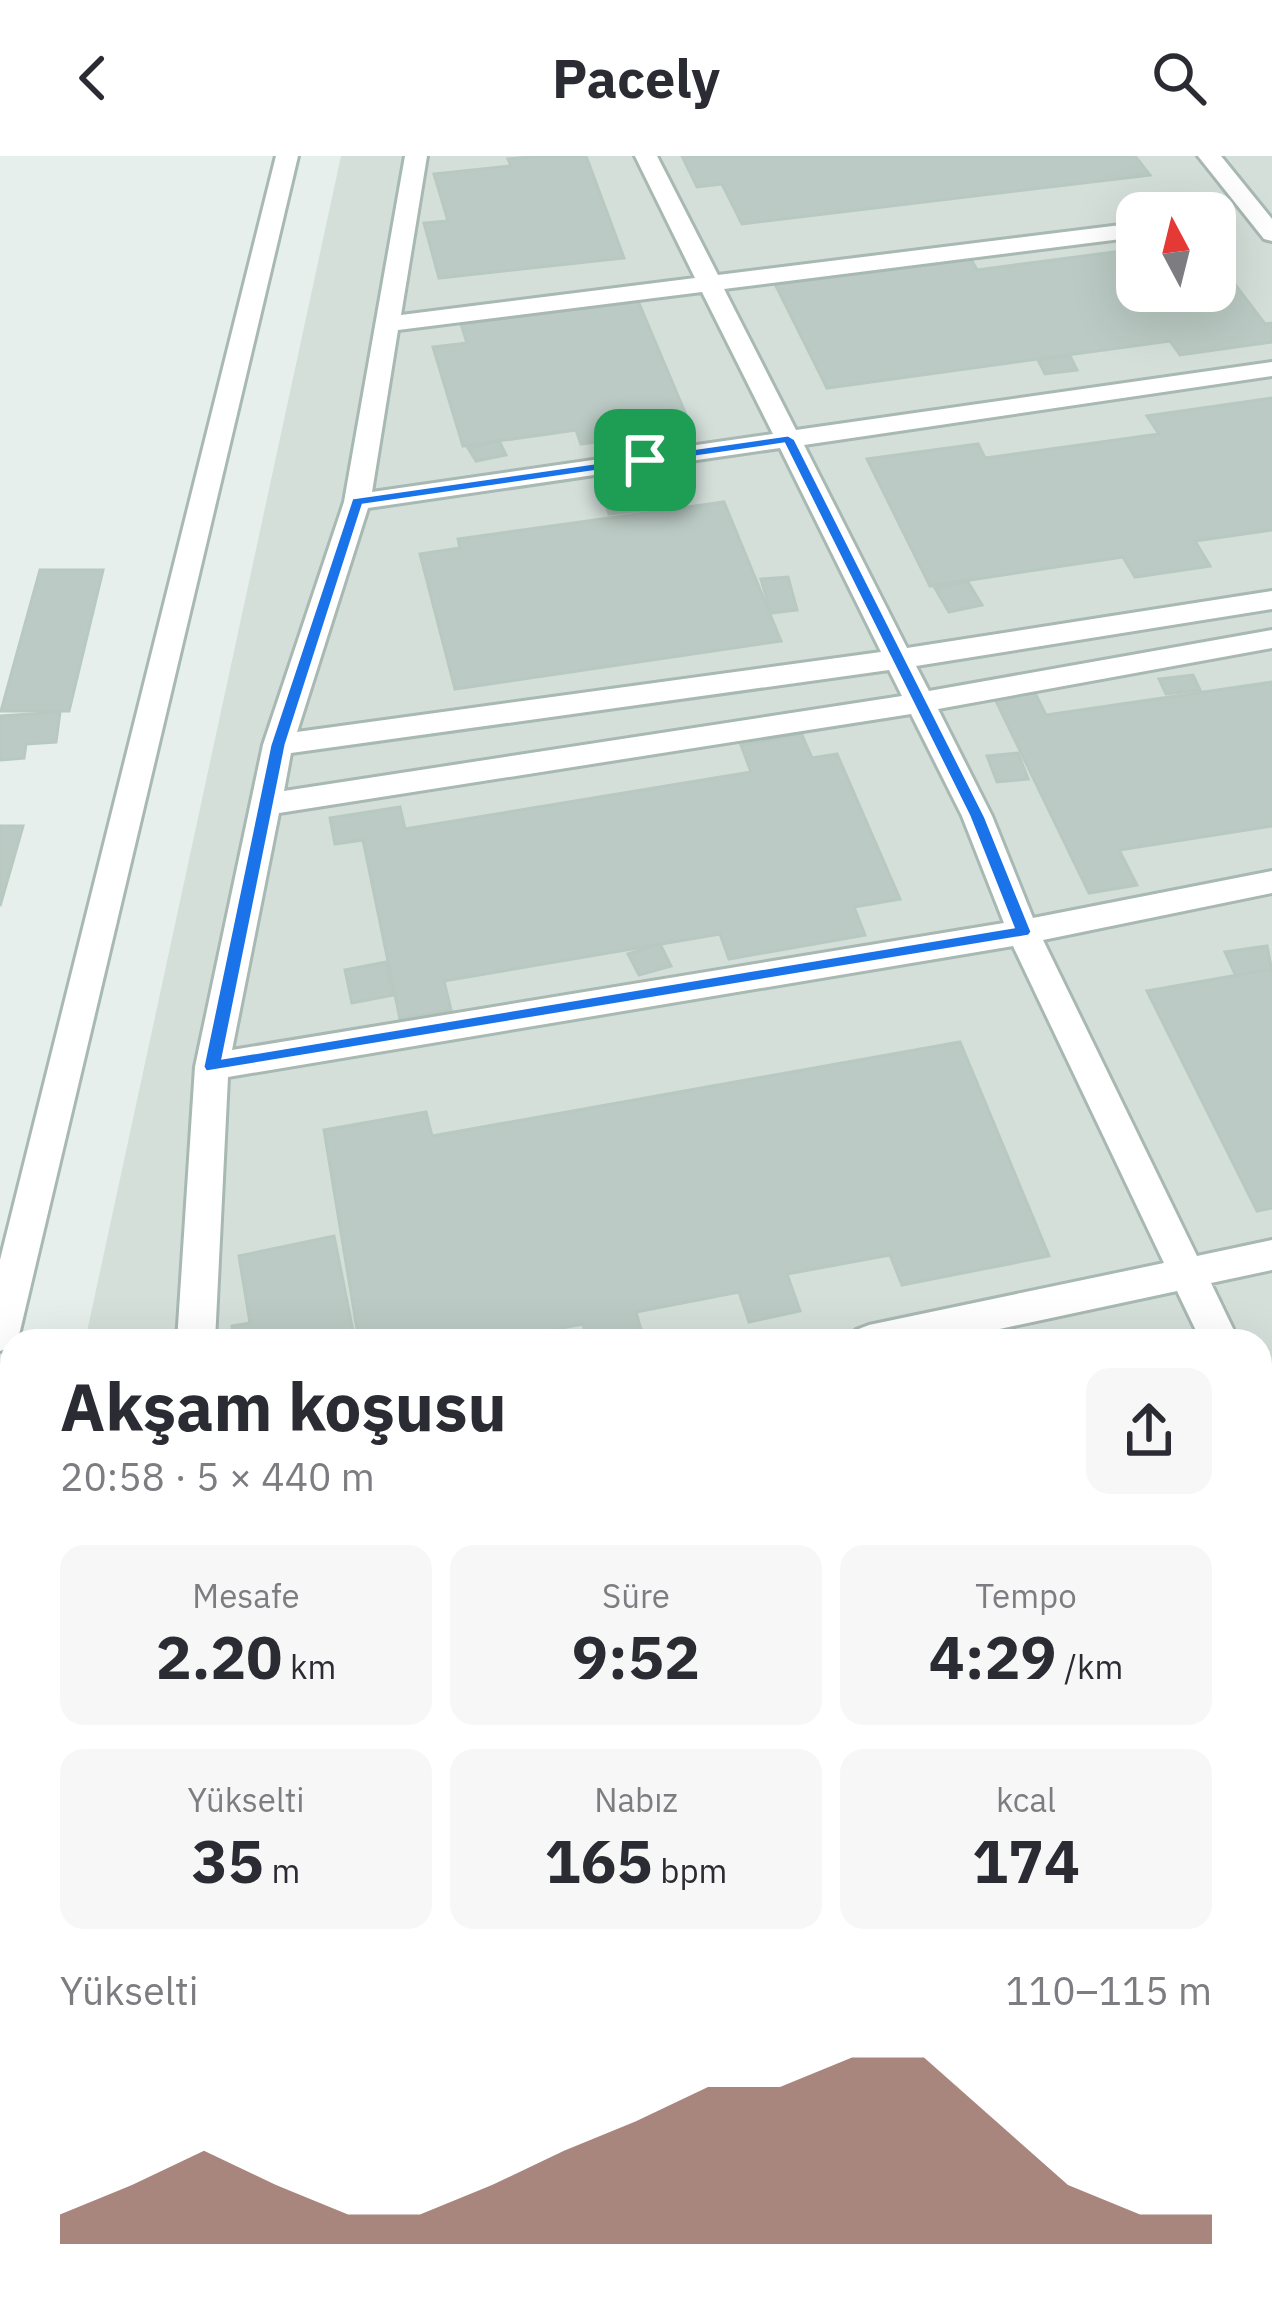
<!DOCTYPE html>
<html lang="tr">
<meta charset="utf-8">
<style>
:root{--surface:#fff;--page:#f7f7f7;--text:#2b2b33;--muted:#7c7c81;--accent:#855347}
body{margin:0;font-family:"IBM Plex Sans",sans-serif;background:var(--page);color:var(--text);height:100vh;display:flex;flex-direction:column;font-size:45px;white-space:nowrap}
*{box-sizing:border-box;margin:0}
p{font-size:39px;color:var(--muted)}
.icon{flex:none;width:66px;height:66px;fill:none;stroke:currentColor;stroke-width:2;stroke-linecap:round;stroke-linejoin:round}
.map{position:relative;flex:1;overflow:hidden}
.panel{position:absolute;left:0px;top:1173px;width:1272px;height:972px;display:flex;flex-direction:column;background:var(--surface);border-radius:36px 36px 0 0;box-shadow:0 12px 48px #0002}
.panel>*{flex:none}
.needle{width:78px;rotate:353deg}
.fabs{position:absolute;left:1116px;top:36px;display:grid;gap:24px}
.fabs a{display:grid;place-items:center;width:120px;height:120px;border-radius:24px;background:var(--surface);box-shadow:0 12px 48px #0002;font-size:60px}
.pin{position:absolute;display:grid;place-items:center;width:102px;height:102px;color:#fff;margin:-51px;border-radius:24px;box-shadow:0 6px 18px #0006}
.round{display:grid;place-items:center;flex:none;width:126px;height:126px;border-radius:24px;background:var(--page)}
.head{display:flex;align-items:center;justify-content:space-between;height:204px;padding:0 60px}
h1{font-size:66px;font-weight:700;line-height:90px}
.figures{display:grid;grid-template-columns:repeat(3,1fr);gap:18px;height:204px;padding:12px 60px}
.figures div{display:grid;align-content:center;border-radius:24px;background:var(--page);text-align:center}
.figures b{font-size:60px;font-weight:700}
.figures small{font-size:33px;font-weight:400}
.figures p{font-size:33px}
.chart{height:336px;padding:24px 60px}
.chart p{display:flex;justify-content:space-between}
.chart svg{width:100%;height:216px;margin-top:12px;fill:var(--accent);opacity:.7}
header{display:flex;justify-content:space-between;align-items:center;height:156px;padding:0 60px;background:var(--surface);font-size:54px;font-weight:700}
.map>svg:first-child{display:block}
.built{fill:#d4dfda;fill-rule:evenodd}
.building{fill:#bbcac4;stroke:#b8c9c2;stroke-width:3}
.lines{fill:none;stroke-linecap:round;stroke-linejoin:round}
.street-casing{stroke:#a8b8b2;stroke-width:6}
.highway-casing{stroke:#c2cac8;stroke-width:6}
.street{fill:#fff;fill-rule:evenodd}
.highway{fill:#2f6f62;fill-rule:evenodd}
.route{fill:#1a73e8;stroke:#fff;stroke-width:3;fill-rule:evenodd}
</style>
<header><svg class="icon" aria-label="back" viewBox="0 0 24 24"><path d="M15 5l-7 7 7 7"/></svg>Pacely<svg class="icon" aria-label="search" viewBox="0 0 24 24"><circle cx="10" cy="10" r="6"/><path d="M15 15l6 6"/></svg></header>
<div class="map">
<svg width="1272" height="2145" viewBox="0 0 1272 2145">
<rect width="100%" height="100%" fill="#e6efeb"/>
<!-- built -->
<g class="built">
<path d="M 341,0 L 1272,0 L 1272,1413 L 1260,1416 L 1260,1185 L 85,1185 ZM 1137,57 L 1215,57 L 1215,135 L 1137,135 Z"/>
<path d="M 12,1525 L 12,1715 L 0,1718 L 0,1581 Z"/>
</g>
<!-- building -->
<g class="building">
<path d="M 540,0 L 586,0 L 624,102 L 439,122 L 424,67 L 448,65 L 434,18 L 511,10 L 508,3 Z"/>
<path d="M 682,0 L 1135,0 L 1150,19 L 742,68 L 722,28 L 697,31 Z"/>
<path d="M 1137,93 L 1137,135 L 1215,135 L 1215,102 L 1265,168 L 1272,167 L 1272,186 L 1180,199 L 1170,185 L 827,232 L 775,128 L 971,103 L 977,114 Z"/>
<path d="M 638,145 L 692,273 L 581,288 L 576,274 L 463,290 L 433,191 L 467,187 L 461,168 Z"/>
<path d="M 1070,200 L 1077,214 L 1045,218 L 1038,204 Z"/>
<path d="M 1272,242 L 1272,374 L 1195,385 L 1210,410 L 1135,421 L 1123,401 L 930,430 L 867,303 L 978,288 L 985,302 L 1159,278 L 1147,260 Z"/>
<path d="M 499,285 L 506,299 L 476,305 L 468,292 Z"/>
<path d="M 636,335 L 643,354 L 609,358 L 603,339 Z"/>
<path d="M 724,346 L 781,485 L 455,533 L 420,398 L 460,392 L 458,383 Z"/>
<path d="M 40,414 L 103,414 L 69,555 L 1,555 Z"/>
<path d="M 788,421 L 797,454 L 771,457 L 761,423 Z"/>
<path d="M 968,426 L 982,449 L 949,456 L 935,432 Z"/>
<path d="M 1193,519 L 1200,534 L 1166,538 L 1159,523 Z"/>
<path d="M 1272,526 L 1272,670 L 1119,694 L 1137,729 L 1089,737 L 995,543 L 1035,537 L 1046,559 Z"/>
<path d="M 60,556 L 56,586 L 26,588 L 24,602 L 0,604 L 0,560 Z"/>
<path d="M 802,579 L 812,602 L 837,598 L 900,743 L 854,751 L 865,779 L 729,803 L 720,778 L 444,825 L 451,854 L 400,863 L 363,684 L 335,688 L 330,662 L 400,651 L 405,673 L 751,616 L 741,589 Z"/>
<path d="M 1018,597 L 1028,623 L 997,626 L 987,600 Z"/>
<path d="M 0,670 L 23,670 L 0,750 Z"/>
<path d="M 660,788 L 671,810 L 639,819 L 628,798 Z"/>
<path d="M 1267,790 L 1272,815 L 1236,820 L 1225,796 Z"/>
<path d="M 386,806 L 393,839 L 352,847 L 345,814 Z"/>
<path d="M 1272,813 L 1272,1052 L 1257,1055 L 1147,835 Z"/>
<path d="M 960,886 L 1049,1100 L 902,1129 L 890,1099 L 787,1118 L 800,1155 L 749,1166 L 739,1136 L 636,1156 L 644,1185 L 587,1185 L 583,1168 L 495,1185 L 359,1185 L 324,974 L 426,956 L 432,980 Z"/>
<path d="M 334,1080 L 355,1185 L 234,1185 L 232,1170 L 250,1167 L 239,1100 Z"/>
<path d="M 1126,2133 L 1175,2133 L 1178,2145 L 1129,2145 Z"/>
</g>
<g class="lines">
<!-- street casing -->
<g class="street-casing">
<g id="street">
<path d="M 276,0 L 298,0 L 19,1179 L 12,1191 L 0,1195 L 0,1104 Z"/>
<path d="M 405,0 L 427,0 L 401,159 L 695,122 L 635,0 L 657,0 L 718,119 L 1137,67 L 1137,81 L 724,133 L 796,274 L 1272,206 L 1272,220 L 804,289 L 907,492 L 1272,435 L 1272,453 L 916,510 L 929,535 L 1272,474 L 1272,492 L 938,553 L 992,660 L 1033,762 L 1272,715 L 1272,737 L 1043,784 L 1197,1100 L 1272,1084 L 1272,1114 L 1211,1127 L 1239,1185 L 1201,1185 L 1177,1135 L 944,1185 L 850,1185 L 856,1174 L 869,1169 L 1164,1107 L 1013,790 L 228,921 L 215,1185 L 177,1185 L 195,911 L 263,589 L 344,346 ZM 702,136 L 773,278 L 372,336 L 398,174 ZM 780,292 L 881,496 L 297,576 L 368,352 ZM 889,514 L 902,540 L 284,635 L 291,597 ZM 911,558 L 962,660 L 1004,767 L 232,894 L 279,657 Z"/>
<path d="M 1198,0 L 1221,0 L 1272,63 L 1272,85 L 1264,83 Z"/>
<path d="M 1260,1247 L 1272,1251 L 1272,1305 L 1260,1301 Z"/>
<path d="M 1272,1330 L 1272,1366 L 1260,1369 L 1260,1333 Z"/>
<path d="M 12,1359 L 12,1395 L 0,1398 L 0,1362 Z"/>
<path d="M 12,1614 L 12,1658 L 0,1660 L 0,1616 Z"/>
<path d="M 0,2013 L 12,2018 L 12,2066 L 0,2061 Z"/>
<path d="M 176,2133 L 246,2133 L 251,2145 L 181,2145 Z"/>
<path d="M 626,2133 L 716,2133 L 711,2145 L 621,2145 Z"/>
<path d="M 824,2133 L 874,2133 L 878,2145 L 828,2145 Z"/>
</g>
</g>
<!-- highway casing -->
<g class="highway-casing">
<g id="highway">
<path d="M 1272,1465 L 1272,1505 L 1260,1508 L 1260,1468 Z"/>
<path d="M 1272,1605 L 1272,1649 L 1260,1652 L 1260,1608 Z"/>
<path d="M 12,1781 L 12,1827 L 0,1830 L 0,1784 Z"/>
<path d="M 12,1933 L 12,1981 L 0,1984 L 0,1936 Z"/>
</g>
</g>
<!-- street -->
<use href="#street" class="street"/>
<!-- highway -->
<use href="#highway" class="highway"/>
</g>
<!-- route -->
<path class="route" d="M 788,279 L 795,283 L 985,660 L 1032,776 L 1029,780 L 206,916 L 203,911 L 270,589 L 352,342 ZM 784,288 L 969,660 L 1013,771 L 223,902 L 286,589 L 363,349 Z"/>
</svg>
<div class="fabs">
<a><svg class="needle" viewBox="-14 -14 28 28"><path d="M0-13l5 13h-10z" fill="#e53935"/><path d="M0 13l5-13h-10z" fill="#7c7c81"/></svg></a>
</div>
<div class="pin" style="left:645px;top:304px;background:#1e9e55"><svg class="icon" aria-label="arrive" viewBox="0 0 24 24"><path d="M6 21V4h12l-3 4 3 4H6"/></svg></div>
<section class="panel">
<div class="head"><div><h1>Akşam koşusu</h1><p>20:58 · 5 × 440 m</p></div><a class="round"><svg class="icon" aria-label="share" viewBox="0 0 24 24"><path d="M12 15V3M7 8l5-5 5 5M5 13v7h14v-7"/></svg></a></div>
<div class="figures">
<div><p>Mesafe</p><b>2.20<small> km</small></b></div>
<div><p>Süre</p><b>9:52</b></div>
<div><p>Tempo</p><b>4:29<small> /km</small></b></div>
</div>
<div class="figures">
<div><p>Yükselti</p><b>35<small> m</small></b></div>
<div><p>Nabız</p><b>165<small> bpm</small></b></div>
<div><p>kcal</p><b>174</b></div>
</div>
<div class="chart"><p><span>Yükselti</span>110–115 m</p>
<svg viewBox="0 0 160 44" preserveAspectRatio="none"><path d="M0 44V38L10 32L20 25L30 32L40 38L50 38L60 32L70 25L80 19L90 12L100 12L110 6L120 6L130 19L140 32L150 38L160 38V44z"/></svg>
</div>
</section>
</div>
